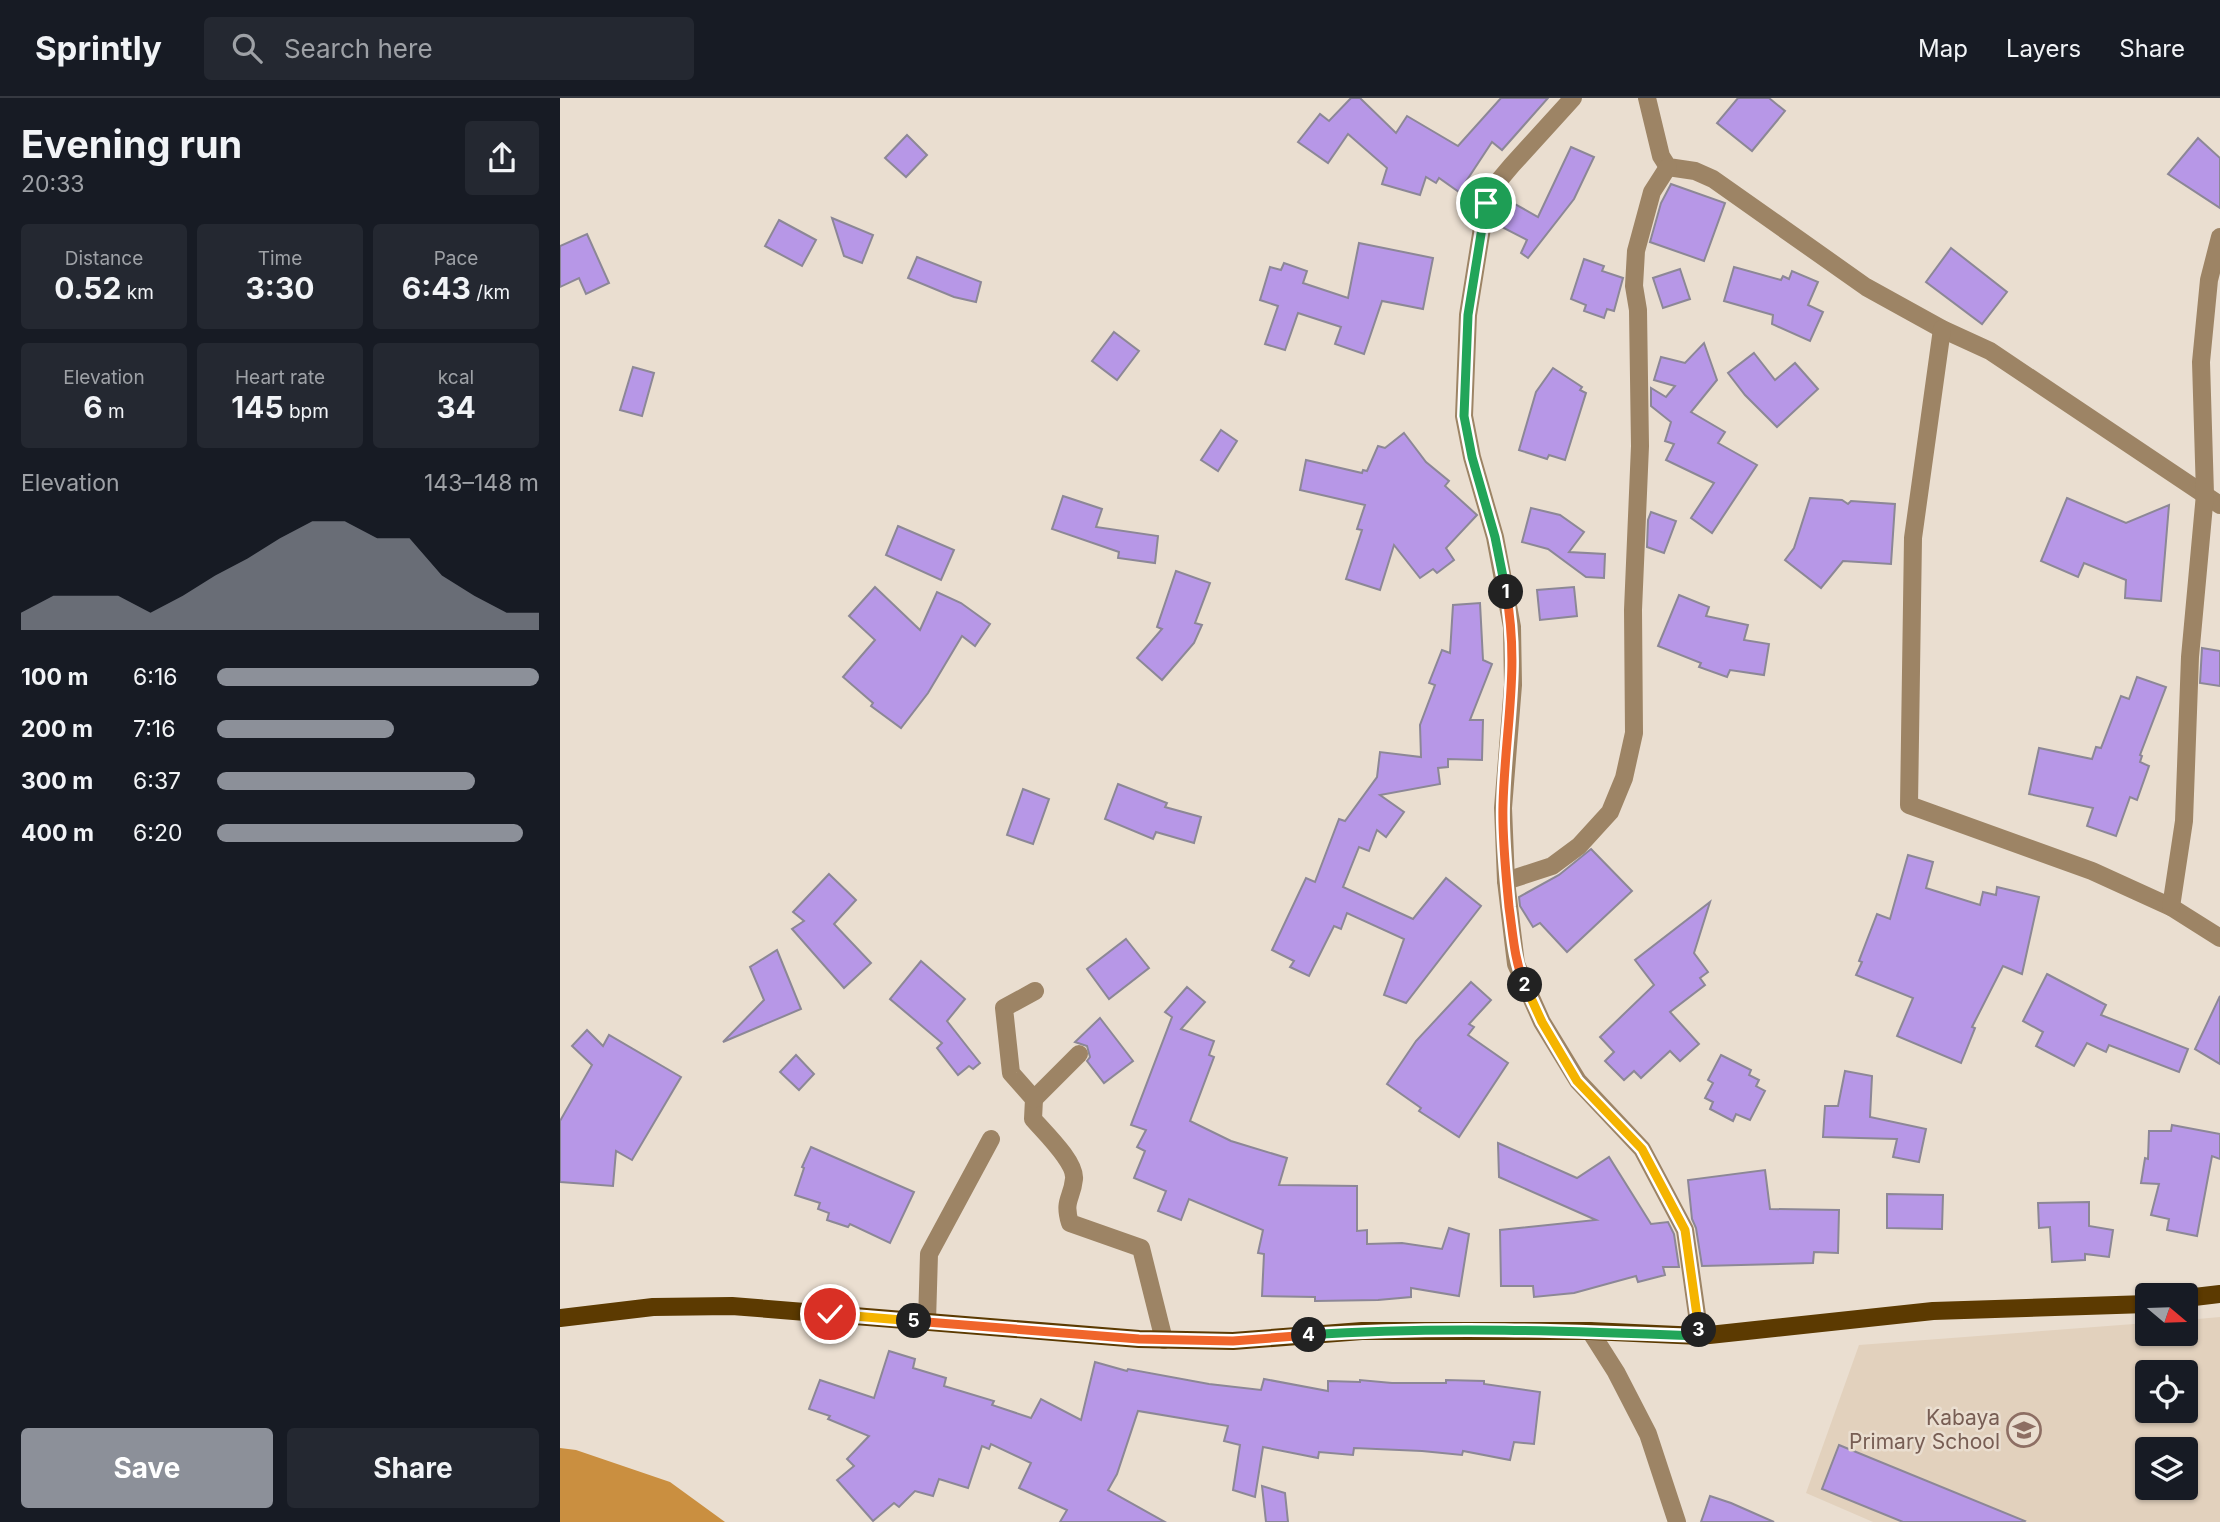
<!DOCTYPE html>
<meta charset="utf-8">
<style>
:root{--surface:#171b24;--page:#242831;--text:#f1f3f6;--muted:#9ea1a6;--line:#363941;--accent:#8c9099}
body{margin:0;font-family:Inter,sans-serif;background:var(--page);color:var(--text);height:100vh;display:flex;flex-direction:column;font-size:26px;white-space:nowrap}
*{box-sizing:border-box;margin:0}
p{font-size:23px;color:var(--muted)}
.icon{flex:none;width:38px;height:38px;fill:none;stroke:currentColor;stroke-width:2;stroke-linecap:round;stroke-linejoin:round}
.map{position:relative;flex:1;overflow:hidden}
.drawer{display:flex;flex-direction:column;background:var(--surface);width:560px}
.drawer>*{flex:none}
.needle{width:46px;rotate:109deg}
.buttons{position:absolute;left:1575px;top:1185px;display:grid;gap:14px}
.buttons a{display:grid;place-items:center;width:63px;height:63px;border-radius:7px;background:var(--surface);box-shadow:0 2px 5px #0004;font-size:35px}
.pin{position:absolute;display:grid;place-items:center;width:60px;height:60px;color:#fff;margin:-30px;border:4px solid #fff;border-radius:50%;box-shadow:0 2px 7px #0007}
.km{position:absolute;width:35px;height:35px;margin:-18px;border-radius:50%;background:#222;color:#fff;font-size:19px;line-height:35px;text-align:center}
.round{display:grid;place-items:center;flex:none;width:74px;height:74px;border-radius:7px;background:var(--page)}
.overview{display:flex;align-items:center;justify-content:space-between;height:119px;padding:0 21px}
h1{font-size:38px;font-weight:700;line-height:52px}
.metrics{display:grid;grid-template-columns:repeat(3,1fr);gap:10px;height:119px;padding:7px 21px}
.metrics div{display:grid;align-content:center;border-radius:7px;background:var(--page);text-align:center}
.metrics b{font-size:30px;font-weight:700}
.metrics small{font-size:19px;font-weight:400}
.metrics p{font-size:19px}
.chart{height:196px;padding:14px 21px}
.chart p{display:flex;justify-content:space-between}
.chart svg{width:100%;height:126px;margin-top:7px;fill:var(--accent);opacity:.7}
.action{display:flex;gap:14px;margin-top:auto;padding:14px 21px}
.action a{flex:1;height:80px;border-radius:7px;background:var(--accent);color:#fff;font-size:28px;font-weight:700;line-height:80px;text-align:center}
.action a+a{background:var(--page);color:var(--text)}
ul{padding:0 21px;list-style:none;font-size:23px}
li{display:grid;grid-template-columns:112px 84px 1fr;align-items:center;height:52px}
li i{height:18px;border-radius:9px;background:var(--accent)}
header{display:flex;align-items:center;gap:42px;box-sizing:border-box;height:98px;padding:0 35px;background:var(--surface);border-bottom:2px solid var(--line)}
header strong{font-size:33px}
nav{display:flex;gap:38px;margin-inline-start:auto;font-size:24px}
.search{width:490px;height:63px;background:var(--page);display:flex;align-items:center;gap:18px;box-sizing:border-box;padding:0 24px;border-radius:7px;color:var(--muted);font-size:26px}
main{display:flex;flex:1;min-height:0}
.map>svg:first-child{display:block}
.built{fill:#e2d1bd;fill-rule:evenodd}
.forest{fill:#ca8f40}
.building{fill:#b797e7;stroke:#8c8796;stroke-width:2}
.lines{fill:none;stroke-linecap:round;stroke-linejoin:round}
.street{stroke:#9d8465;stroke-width:18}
.primary{stroke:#5c3a01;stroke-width:18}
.split-1-casing{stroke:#fff;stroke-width:14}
.split-2-casing{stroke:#fff;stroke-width:14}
.split-3-casing{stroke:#fff;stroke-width:14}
.split-4-casing{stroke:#fff;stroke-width:14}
.split-5-casing{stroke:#fff;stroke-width:14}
.split-6-casing{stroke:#fff;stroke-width:14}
.split-1{stroke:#22a559;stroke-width:9}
.split-2{stroke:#f0652b;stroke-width:9}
.split-3{stroke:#f5b400;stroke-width:9}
.split-4{stroke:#22a559;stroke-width:9}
.split-5{stroke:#f0652b;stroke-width:9}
.split-6{stroke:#f5b400;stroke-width:9}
.labels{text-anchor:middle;stroke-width:5;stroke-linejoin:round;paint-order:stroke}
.education-label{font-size:21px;fill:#785e54;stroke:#eaded0;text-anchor:end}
</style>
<header>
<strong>Sprintly</strong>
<div class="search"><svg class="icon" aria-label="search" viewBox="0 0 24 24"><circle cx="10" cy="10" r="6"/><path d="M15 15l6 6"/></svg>Search here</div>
<nav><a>Map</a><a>Layers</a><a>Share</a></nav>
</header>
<main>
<section class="drawer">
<div class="overview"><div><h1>Evening run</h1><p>20:33</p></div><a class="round"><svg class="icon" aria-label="share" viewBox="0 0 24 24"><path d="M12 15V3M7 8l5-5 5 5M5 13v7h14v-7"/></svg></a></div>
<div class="metrics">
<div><p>Distance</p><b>0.52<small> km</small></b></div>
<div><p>Time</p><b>3:30</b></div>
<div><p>Pace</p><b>6:43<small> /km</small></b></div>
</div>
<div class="metrics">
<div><p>Elevation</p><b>6<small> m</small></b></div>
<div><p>Heart rate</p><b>145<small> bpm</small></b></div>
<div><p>kcal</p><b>34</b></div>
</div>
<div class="chart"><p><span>Elevation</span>143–148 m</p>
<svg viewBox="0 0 160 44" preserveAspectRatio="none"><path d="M0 44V38L10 32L20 32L30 32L40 38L50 32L60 25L70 19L80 12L90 6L100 6L110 12L120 12L130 25L140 32L150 38L160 38V44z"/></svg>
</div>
<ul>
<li><b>100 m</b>6:16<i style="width:100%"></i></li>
<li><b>200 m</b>7:16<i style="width:55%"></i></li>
<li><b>300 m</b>6:37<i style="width:80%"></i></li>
<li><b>400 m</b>6:20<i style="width:95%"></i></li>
</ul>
<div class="action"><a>Save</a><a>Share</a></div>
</section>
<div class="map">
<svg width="1660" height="1424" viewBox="0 0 1660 1424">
<rect width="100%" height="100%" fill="#eaded0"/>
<!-- built -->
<path class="built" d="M 1660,1219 L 1660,1424 L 1313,1424 L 1246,1395 L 1299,1247 L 1587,1225 L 1587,1236 L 1626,1236 L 1626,1222 ZM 1587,1274 L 1626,1274 L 1626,1312 L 1587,1312 ZM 1587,1351 L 1626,1351 L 1626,1390 L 1587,1390 Z"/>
<!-- forest -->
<path class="forest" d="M 0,1350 L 16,1352 L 110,1384 L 165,1424 L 0,1424 Z"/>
<!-- building -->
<g class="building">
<path d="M 791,0 L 800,0 L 836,35 L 847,18 L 898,48 L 941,0 L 988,0 L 942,52 L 932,44 L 899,94 L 879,80 L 876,85 L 866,79 L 860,97 L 822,86 L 827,70 L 788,36 L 768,65 L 738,44 L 760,16 L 769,23 Z"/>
<path d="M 1178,0 L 1209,0 L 1225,13 L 1192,53 L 1157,25 Z"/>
<path d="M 347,37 L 367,57 L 346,79 L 325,60 Z"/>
<path d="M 1638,40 L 1660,60 L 1660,110 L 1608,76 Z"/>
<path d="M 1011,49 L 1034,59 L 1014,101 L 968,160 L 961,155 L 967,142 L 934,125 L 935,121 L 946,101 L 978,119 Z"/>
<path d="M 1111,86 L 1165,105 L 1144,163 L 1090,144 L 1101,105 Z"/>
<path d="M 272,120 L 313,137 L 302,165 L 284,158 Z"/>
<path d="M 219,122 L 256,142 L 242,168 L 205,148 Z"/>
<path d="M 27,136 L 49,185 L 26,196 L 19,180 L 0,189 L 0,148 Z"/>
<path d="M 799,145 L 873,160 L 863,211 L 822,203 L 804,256 L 775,246 L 781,229 L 738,215 L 725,252 L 705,246 L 718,208 L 700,202 L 710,169 L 721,172 L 724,165 L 747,173 L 743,185 L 788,200 Z"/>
<path d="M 1391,150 L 1447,194 L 1422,226 L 1366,184 Z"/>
<path d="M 357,159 L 421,184 L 416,204 L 394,199 L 348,180 Z"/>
<path d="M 1024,161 L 1044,168 L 1042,173 L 1063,180 L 1054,213 L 1047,211 L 1044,220 L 1024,213 L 1026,207 L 1011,201 Z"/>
<path d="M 1174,169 L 1221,182 L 1223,178 L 1229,181 L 1232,173 L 1258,184 L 1248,207 L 1263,214 L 1250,243 L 1212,226 L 1213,217 L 1164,203 Z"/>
<path d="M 1120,171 L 1130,201 L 1103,210 L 1093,180 Z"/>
<path d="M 554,234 L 579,253 L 557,282 L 532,263 Z"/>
<path d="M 1144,245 L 1157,282 L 1131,314 L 1165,334 L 1158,345 L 1197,367 L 1152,435 L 1131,420 L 1154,385 L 1106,362 L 1114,346 L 1105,343 L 1111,324 L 1091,308 L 1091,290 L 1106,299 L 1115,288 L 1094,282 L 1101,259 L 1125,265 Z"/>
<path d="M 1194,255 L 1215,282 L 1235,265 L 1258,291 L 1217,329 L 1185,297 L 1168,275 Z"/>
<path d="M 73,269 L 94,275 L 82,318 L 60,312 Z"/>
<path d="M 993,270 L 1022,289 L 1020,292 L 1026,295 L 1005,362 L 989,357 L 987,361 L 959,352 L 976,294 Z"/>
<path d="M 661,332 L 677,343 L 658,373 L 641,362 Z"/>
<path d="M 844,335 L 866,364 L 889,383 L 885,388 L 917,417 L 886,450 L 894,462 L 877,475 L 873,471 L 860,480 L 834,447 L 820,492 L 786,481 L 802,432 L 797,431 L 805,407 L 740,392 L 746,362 L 802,375 L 803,372 L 807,373 L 818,348 L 825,350 Z"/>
<path d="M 503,398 L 542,411 L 536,429 L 598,438 L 595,465 L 558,460 L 559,454 L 492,431 Z"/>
<path d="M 1250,400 L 1282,402 L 1288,406 L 1291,403 L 1335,406 L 1331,466 L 1283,463 L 1261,490 L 1225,462 L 1234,450 Z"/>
<path d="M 1507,400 L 1566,425 L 1609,407 L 1601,503 L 1565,500 L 1566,482 L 1524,465 L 1518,479 L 1481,463 Z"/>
<path d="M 971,410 L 1000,417 L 1024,434 L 1009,454 L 1045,456 L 1044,480 L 1026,479 L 988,451 L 962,444 Z"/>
<path d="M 1091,414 L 1116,423 L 1104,455 L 1087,449 L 1088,422 Z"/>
<path d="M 338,428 L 394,452 L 381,482 L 326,457 Z"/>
<path d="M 616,473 L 650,485 L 635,525 L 642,527 L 634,545 L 602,582 L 577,560 L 602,531 L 597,529 Z"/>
<path d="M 315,489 L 360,532 L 377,494 L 401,505 L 430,526 L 415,548 L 402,538 L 368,595 L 341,630 L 311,608 L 313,605 L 283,579 L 315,542 L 289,518 Z"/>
<path d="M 1014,489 L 1017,518 L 980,522 L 977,492 Z"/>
<path d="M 1119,497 L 1149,509 L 1146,518 L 1188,527 L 1184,542 L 1209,546 L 1204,577 L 1170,572 L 1167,579 L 1139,569 L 1141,565 L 1098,548 Z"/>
<path d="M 920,505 L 923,562 L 932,566 L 910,622 L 923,622 L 922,662 L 888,661 L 888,669 L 878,670 L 880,686 L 820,697 L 844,714 L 826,739 L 817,732 L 809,753 L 799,749 L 783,789 L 853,821 L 886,780 L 921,808 L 846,905 L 824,897 L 844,841 L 787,815 L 781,831 L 774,828 L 749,878 L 730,869 L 734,863 L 712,852 L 746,780 L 755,784 L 779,721 L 785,723 L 817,679 L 820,654 L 861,659 L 860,627 L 875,587 L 869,585 L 882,552 L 890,555 L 893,507 Z"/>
<path d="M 1642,550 L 1660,553 L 1660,588 L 1640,585 Z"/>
<path d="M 1577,579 L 1606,589 L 1580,657 L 1582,658 L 1580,664 L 1589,668 L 1577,702 L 1570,699 L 1556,738 L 1527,728 L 1533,710 L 1469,696 L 1479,650 L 1532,661 L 1536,649 L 1541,650 L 1561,598 L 1569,601 Z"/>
<path d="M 558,686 L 607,705 L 605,709 L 641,719 L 634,745 L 596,734 L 593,741 L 545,721 Z"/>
<path d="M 463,691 L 489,701 L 473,746 L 447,737 Z"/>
<path d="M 1031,751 L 1072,793 L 1007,854 L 980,825 L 973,829 L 960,808 L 959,799 L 999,777 Z"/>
<path d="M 1348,757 L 1373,764 L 1366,790 L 1420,807 L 1423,794 L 1436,797 L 1437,789 L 1479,799 L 1462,876 L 1443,868 L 1412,929 L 1415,930 L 1401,965 L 1337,938 L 1353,900 L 1296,877 L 1302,864 L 1299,863 L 1317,816 L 1330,821 Z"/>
<path d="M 269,776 L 296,802 L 274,826 L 311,865 L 284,890 L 232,831 L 244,823 L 233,814 Z"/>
<path d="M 1150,804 L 1134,855 L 1148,874 L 1140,880 L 1145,887 L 1110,914 L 1139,946 L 1120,963 L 1110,953 L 1081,980 L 1074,973 L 1064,982 L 1045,963 L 1054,954 L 1040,939 L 1094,887 L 1075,862 Z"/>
<path d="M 566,841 L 589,870 L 549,901 L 527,871 Z"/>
<path d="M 217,852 L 241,911 L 163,944 L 204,902 L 190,869 Z"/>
<path d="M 361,863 L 405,901 L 387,923 L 420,965 L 413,971 L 409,968 L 398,977 L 377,950 L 382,945 L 330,901 Z"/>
<path d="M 1487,876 L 1546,907 L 1541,917 L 1628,951 L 1619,974 L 1549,947 L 1546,954 L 1527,945 L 1514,968 L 1476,948 L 1483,934 L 1463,923 Z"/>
<path d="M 911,884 L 931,902 L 909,926 L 914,929 L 908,937 L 948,965 L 899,1039 L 859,1013 L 861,1010 L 827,986 L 856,943 Z"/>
<path d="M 627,889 L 645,904 L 621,931 L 654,943 L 649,957 L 654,959 L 630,1023 L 671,1043 L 727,1060 L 719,1087 L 797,1088 L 797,1133 L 807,1132 L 807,1146 L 842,1145 L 882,1151 L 889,1130 L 909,1136 L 899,1198 L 851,1190 L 851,1199 L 818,1202 L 755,1203 L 755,1199 L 702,1198 L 704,1156 L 698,1155 L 703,1132 L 629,1101 L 621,1122 L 598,1113 L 606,1093 L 574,1080 L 585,1053 L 577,1049 L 586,1032 L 571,1027 L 612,919 L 605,914 Z"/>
<path d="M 1660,898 L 1660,966 L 1635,951 Z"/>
<path d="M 540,920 L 573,963 L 544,985 L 527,963 L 530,959 L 527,948 L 515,944 Z"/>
<path d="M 27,932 L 43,948 L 49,937 L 121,979 L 72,1062 L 56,1053 L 53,1088 L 0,1084 L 0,1023 L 32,967 L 12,948 Z"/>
<path d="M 236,957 L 254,976 L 239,992 L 220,974 Z"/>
<path d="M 1161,957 L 1191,972 L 1189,977 L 1199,982 L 1196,988 L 1205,993 L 1190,1022 L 1176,1016 L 1173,1023 L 1150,1011 L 1153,1004 L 1145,1000 L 1153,985 L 1148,982 Z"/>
<path d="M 1285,973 L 1312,978 L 1310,1019 L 1366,1031 L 1359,1064 L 1333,1059 L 1337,1041 L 1263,1039 L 1265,1008 L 1278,1008 Z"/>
<path d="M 1612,1027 L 1660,1036 L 1660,1061 L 1652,1058 L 1637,1138 L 1607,1132 L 1609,1121 L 1591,1117 L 1599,1086 L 1581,1085 L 1585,1060 L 1588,1061 L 1589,1033 L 1611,1033 Z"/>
<path d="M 938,1045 L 1017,1080 L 1049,1059 L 1091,1126 L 1108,1124 L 1114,1136 L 1119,1169 L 1103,1169 L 1105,1177 L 1078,1184 L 1076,1178 L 1014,1195 L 974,1199 L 973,1188 L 941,1188 L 940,1132 L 1036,1122 L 939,1079 Z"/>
<path d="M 251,1049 L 354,1094 L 330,1145 L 290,1126 L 288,1129 L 267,1122 L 269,1115 L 258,1111 L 260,1105 L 235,1097 L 244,1070 L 242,1069 Z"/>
<path d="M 1205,1072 L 1210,1111 L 1279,1112 L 1278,1155 L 1254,1154 L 1253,1165 L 1142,1168 L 1136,1130 L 1132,1121 L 1128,1082 Z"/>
<path d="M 1327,1096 L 1383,1097 L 1382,1131 L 1327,1130 Z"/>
<path d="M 1529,1104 L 1529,1128 L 1553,1132 L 1549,1159 L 1525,1156 L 1525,1162 L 1492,1164 L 1490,1129 L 1479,1130 L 1478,1105 Z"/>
<path d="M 329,1253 L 355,1261 L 353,1270 L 386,1280 L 384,1288 L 434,1303 L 432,1307 L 471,1320 L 481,1301 L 521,1322 L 535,1264 L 567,1273 L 568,1271 L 649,1286 L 701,1292 L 704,1281 L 768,1293 L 768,1283 L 800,1284 L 800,1282 L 832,1285 L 886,1285 L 886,1282 L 924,1283 L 924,1286 L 980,1294 L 974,1346 L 954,1344 L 950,1362 L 903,1353 L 902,1357 L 862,1353 L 794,1350 L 793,1357 L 759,1354 L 758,1360 L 703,1349 L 695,1399 L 673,1392 L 680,1347 L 664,1343 L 668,1328 L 578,1313 L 557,1376 L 548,1392 L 605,1424 L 500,1424 L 507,1412 L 459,1390 L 471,1365 L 431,1346 L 429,1351 L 422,1348 L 408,1390 L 379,1381 L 373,1398 L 355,1393 L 339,1409 L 334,1405 L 313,1423 L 277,1382 L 294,1368 L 287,1361 L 309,1338 L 268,1321 L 270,1318 L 249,1311 L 260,1282 L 314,1300 Z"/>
<path d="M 1279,1347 L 1465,1423 L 1464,1424 L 1343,1424 L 1262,1391 Z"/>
<path d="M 702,1388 L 725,1395 L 728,1424 L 706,1424 Z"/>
<path d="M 1150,1398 L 1171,1405 L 1214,1424 L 1141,1424 Z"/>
</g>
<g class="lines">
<!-- street -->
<g class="street">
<path d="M 1013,0 L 952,67 L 936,86 L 926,105 L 908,217 L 904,318 L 912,359 L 935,439 L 952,529 L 953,587 L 943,710 L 946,783 L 956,866 L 982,924 L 1018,983 L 1082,1051 L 1125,1132 L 1140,1238"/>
<path d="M 1087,0 L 1101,58 L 1108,69 L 1135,73 L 1153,81 L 1306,189 L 1382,231 L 1430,253 L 1660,407"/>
<path d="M 1382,231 L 1353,440 L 1349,707 L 1532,773 L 1611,809 L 1660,840"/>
<path d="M 946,783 L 992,768 L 1019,748 L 1050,714 L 1064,680 L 1074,635 L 1073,512 L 1080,348 L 1078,212 L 1074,188 L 1076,153 L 1092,94 L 1108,69"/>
<path d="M 1611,809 L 1624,723 L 1630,559 L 1645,396 L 1641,264 L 1649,182 L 1660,139"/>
<path d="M 475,893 L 444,910 L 451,975 L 474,1001 L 473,1021 C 484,1034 516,1064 514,1081 C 512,1101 503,1102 510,1125 L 581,1150 L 604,1242"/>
<path d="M 474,1001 L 519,956"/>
<path d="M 367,1224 L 369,1156 L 431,1041"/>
<path d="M 1030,1233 L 1056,1274 L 1088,1336 L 1117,1424"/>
</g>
<!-- primary -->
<g class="primary">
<path d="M 1626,1200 L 1660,1196"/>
<path d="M 0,1220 L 93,1209 L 172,1208 L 579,1241 L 673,1243 L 802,1233 L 1030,1233 L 1140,1238 L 1373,1213 L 1587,1206"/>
</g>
</g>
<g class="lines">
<!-- split-1 casing -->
<g class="split-1-casing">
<path id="split-1" d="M 926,105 L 908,217 L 904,318 L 912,359 L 935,439 L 946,494"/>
</g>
<!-- split-2 casing -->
<g class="split-2-casing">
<path id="split-2" d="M 946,494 C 960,570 945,632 943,707 C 942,741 946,776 949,809 C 953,836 954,862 965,887"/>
</g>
<!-- split-3 casing -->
<g class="split-3-casing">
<path id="split-3" d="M 965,887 L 982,924 L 1017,983 L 1082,1051 L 1125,1132 L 1139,1232"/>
</g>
<!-- split-4 casing -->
<g class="split-4-casing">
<path id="split-4" d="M 749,1237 C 879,1228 1010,1233 1140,1238 L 1139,1232"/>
</g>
<!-- split-5 casing -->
<g class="split-5-casing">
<path id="split-5" d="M 354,1223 L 579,1241 L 673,1243 L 749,1237"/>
</g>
<!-- split-6 casing -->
<g class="split-6-casing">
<path id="split-6" d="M 270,1216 L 354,1223"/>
</g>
<!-- split-1 -->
<use href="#split-1" class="split-1"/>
<!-- split-2 -->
<use href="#split-2" class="split-2"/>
<!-- split-3 -->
<use href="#split-3" class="split-3"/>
<!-- split-4 -->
<use href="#split-4" class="split-4"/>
<!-- split-5 -->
<use href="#split-5" class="split-5"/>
<!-- split-6 -->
<use href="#split-6" class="split-6"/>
</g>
<!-- icons -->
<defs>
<g id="school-ring" transform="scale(1.75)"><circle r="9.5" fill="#eaded0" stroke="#8d6e63" stroke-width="1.5"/><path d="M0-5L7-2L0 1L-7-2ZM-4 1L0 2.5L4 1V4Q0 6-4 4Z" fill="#8d6e63"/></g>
</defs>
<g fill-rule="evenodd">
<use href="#school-ring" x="1464" y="1332"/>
</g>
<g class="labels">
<!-- education labels -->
<g class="education-label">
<text x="1440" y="1327">Kabaya<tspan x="1440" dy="24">Primary School</tspan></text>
</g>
</g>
</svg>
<div class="buttons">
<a><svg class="needle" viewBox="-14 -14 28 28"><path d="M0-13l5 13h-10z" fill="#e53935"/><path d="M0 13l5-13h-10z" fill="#9ea1a6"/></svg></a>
<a><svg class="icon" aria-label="locate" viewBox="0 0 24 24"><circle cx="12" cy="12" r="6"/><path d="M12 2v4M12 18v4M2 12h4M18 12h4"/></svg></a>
<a><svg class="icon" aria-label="layers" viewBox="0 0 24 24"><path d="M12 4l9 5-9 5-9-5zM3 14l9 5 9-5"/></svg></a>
</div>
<div class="pin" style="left:926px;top:105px;background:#1e9e55"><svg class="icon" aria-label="arrive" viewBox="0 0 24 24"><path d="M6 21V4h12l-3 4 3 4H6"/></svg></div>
<div class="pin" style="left:270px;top:1216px;background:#d93025"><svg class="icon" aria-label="check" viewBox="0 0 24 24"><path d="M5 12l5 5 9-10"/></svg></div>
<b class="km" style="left:946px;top:494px">1</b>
<b class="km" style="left:965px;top:887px">2</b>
<b class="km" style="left:1139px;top:1232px">3</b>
<b class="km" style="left:749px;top:1237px">4</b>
<b class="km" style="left:354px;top:1223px">5</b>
</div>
</main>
